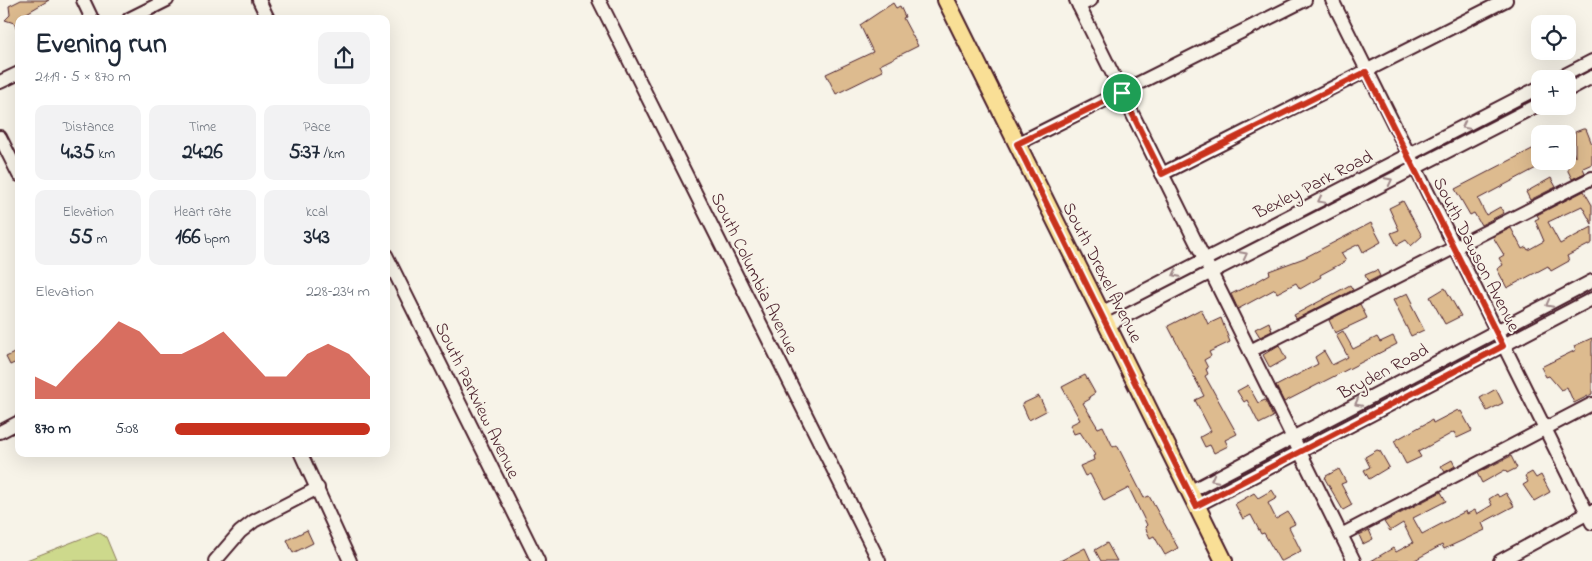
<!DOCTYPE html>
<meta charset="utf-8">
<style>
:root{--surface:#fff;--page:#f2f2f3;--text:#1f2937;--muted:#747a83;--accent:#c8321e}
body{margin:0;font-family:"Indie Flower",sans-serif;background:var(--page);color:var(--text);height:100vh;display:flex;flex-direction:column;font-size:19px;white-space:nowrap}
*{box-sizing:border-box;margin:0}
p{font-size:16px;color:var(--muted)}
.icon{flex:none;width:28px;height:28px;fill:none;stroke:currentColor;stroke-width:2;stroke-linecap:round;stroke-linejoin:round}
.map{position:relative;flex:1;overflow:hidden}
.details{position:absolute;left:15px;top:15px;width:375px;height:442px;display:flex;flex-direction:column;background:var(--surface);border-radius:10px;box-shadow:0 5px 20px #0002}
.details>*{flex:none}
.controls{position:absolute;left:1531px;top:15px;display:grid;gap:10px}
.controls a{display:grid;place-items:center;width:45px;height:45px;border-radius:10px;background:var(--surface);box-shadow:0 5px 20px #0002;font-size:25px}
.pin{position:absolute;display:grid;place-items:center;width:42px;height:42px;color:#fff;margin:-21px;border:2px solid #fff;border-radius:50%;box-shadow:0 1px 5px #0007}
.round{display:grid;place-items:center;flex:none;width:52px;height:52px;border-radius:10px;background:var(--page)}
.summary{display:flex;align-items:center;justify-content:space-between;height:85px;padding:0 20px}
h1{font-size:28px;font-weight:700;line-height:38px}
.figures{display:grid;grid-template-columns:repeat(3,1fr);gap:8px;height:85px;padding:5px 20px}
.figures div{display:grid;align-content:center;border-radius:10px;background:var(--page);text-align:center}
.figures b{font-size:21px;font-weight:700}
.figures small{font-size:14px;font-weight:400}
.figures p{font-size:14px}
.chart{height:140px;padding:10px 20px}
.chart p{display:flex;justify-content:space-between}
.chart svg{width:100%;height:90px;margin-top:5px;fill:var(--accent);opacity:.7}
ul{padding:0 20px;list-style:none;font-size:16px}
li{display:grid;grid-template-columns:80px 60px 1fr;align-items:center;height:38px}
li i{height:12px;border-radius:6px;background:var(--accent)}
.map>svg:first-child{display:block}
.green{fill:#cdd98c;stroke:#8c7c5c}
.building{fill:#ddbb8f;stroke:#4a1f2b}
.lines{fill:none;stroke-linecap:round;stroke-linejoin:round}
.minor-casing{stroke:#4a1f2b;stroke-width:16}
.major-casing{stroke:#4a1f2b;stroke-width:20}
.minor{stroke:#f7f3e8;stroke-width:12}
.major{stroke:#f9df96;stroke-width:16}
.oneway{stroke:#a0898a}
.route-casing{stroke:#fff;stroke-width:10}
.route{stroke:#c8321e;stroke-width:6}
.labels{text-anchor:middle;stroke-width:4;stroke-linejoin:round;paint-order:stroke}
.street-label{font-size:18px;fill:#4a1f2b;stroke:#f7f3e8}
</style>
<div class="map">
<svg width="1592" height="561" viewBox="0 0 1592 561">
<rect width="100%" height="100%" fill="#f7f3e8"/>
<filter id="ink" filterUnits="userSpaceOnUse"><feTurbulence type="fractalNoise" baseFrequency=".02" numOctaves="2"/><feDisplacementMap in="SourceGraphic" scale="10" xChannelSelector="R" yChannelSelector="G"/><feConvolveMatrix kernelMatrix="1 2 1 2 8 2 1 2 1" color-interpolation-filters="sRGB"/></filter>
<g filter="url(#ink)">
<!-- green -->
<path class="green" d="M 98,532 L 106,537 L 116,561 L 24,561 Z"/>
<!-- building -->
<g class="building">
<path d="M 21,0 L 49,0 L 25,14 L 28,19 L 19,19 L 19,35 L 14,23 L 5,20 L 10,15 L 9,6 Z"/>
<path d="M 893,3 L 896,8 L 900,6 L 905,17 L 903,18 L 918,46 L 880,65 L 883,71 L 836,94 L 826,74 L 873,52 L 860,25 Z"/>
<path d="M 1583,129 L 1586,129 L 1592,144 L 1592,164 L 1583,168 L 1585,173 L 1572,179 L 1568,171 L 1568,143 L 1575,157 L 1575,132 Z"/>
<path d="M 1536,147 L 1540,154 L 1540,166 L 1478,199 L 1486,215 L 1500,207 L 1504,213 L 1481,225 L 1474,213 L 1470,215 L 1455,189 Z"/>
<path d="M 1551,178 L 1556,187 L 1530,200 L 1526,192 Z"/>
<path d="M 1584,191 L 1592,205 L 1592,224 L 1582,206 L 1548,222 L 1560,244 L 1592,227 L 1592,243 L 1567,256 L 1569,261 L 1551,271 L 1548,266 L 1507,288 L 1497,269 L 1503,265 L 1499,258 L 1504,255 L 1493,237 L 1511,228 L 1522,249 L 1526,247 L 1528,250 L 1544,241 L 1535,220 L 1539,218 L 1537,215 Z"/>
<path d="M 1403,201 L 1422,236 L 1411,246 L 1406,240 L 1397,245 L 1391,233 L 1399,230 L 1389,208 Z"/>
<path d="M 1371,223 L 1381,242 L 1363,252 L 1359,244 L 1341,253 L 1346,261 L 1320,275 L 1321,277 L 1300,289 L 1296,283 L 1277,293 L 1275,289 L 1238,309 L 1231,294 L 1256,282 L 1270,274 L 1269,271 L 1304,258 Z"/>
<path d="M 1377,270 L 1380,276 L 1368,282 L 1365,275 Z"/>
<path d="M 1350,285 L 1353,290 L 1296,319 L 1294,315 Z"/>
<path d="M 1445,288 L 1461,316 L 1445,324 L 1430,297 Z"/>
<path d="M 1408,293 L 1413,303 L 1411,305 L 1424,330 L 1411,336 L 1393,300 Z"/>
<path d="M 1360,304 L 1367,318 L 1335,333 L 1329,320 Z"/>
<path d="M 1201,309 L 1208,324 L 1221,318 L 1230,342 L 1209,352 L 1211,356 L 1204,360 L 1208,368 L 1206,369 L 1208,374 L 1205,376 L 1237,434 L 1225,440 L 1228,446 L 1214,453 L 1210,445 L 1205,447 L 1200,437 L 1211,431 L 1195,400 L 1204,396 L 1168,326 Z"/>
<path d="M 1269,322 L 1272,331 L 1260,337 L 1255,329 Z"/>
<path d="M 1343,331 L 1353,349 L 1377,337 L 1380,342 L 1393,336 L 1397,344 L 1284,402 L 1276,386 L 1318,364 L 1315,357 L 1324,351 L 1332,365 L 1348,357 L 1336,335 Z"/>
<path d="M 1592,338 L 1592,394 L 1574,403 L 1567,387 L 1561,390 L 1549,376 L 1546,377 L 1541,367 L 1576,350 L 1574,346 Z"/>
<path d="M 1279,345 L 1286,359 L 1270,368 L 1263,355 Z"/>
<path d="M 16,352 L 19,361 L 10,365 L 6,357 Z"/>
<path d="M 1085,375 L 1095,393 L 1089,397 L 1090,399 L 1083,403 L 1098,428 L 1103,426 L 1113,447 L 1117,445 L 1144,498 L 1149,496 L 1178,548 L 1165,555 L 1154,536 L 1150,538 L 1145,527 L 1147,525 L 1129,488 L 1104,501 L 1090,474 L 1085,476 L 1080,466 L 1094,460 L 1093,456 L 1095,455 L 1080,432 L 1074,434 L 1070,425 L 1080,420 L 1062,387 Z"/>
<path d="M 1248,385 L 1258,403 L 1265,400 L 1273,417 L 1259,424 L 1247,400 L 1244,402 L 1237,391 Z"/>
<path d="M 1496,389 L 1503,403 L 1487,411 L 1480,398 Z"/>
<path d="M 1039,396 L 1046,411 L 1029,420 L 1022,404 Z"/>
<path d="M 1458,410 L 1459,412 L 1461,411 L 1472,431 L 1457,438 L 1454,432 L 1418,452 L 1421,457 L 1406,464 L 1394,441 L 1432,420 L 1433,423 Z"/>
<path d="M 1377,450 L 1380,451 L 1389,467 L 1369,479 L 1364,470 L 1370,467 L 1365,457 Z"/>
<path d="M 1511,456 L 1517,468 L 1507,473 L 1505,470 L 1482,483 L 1477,473 Z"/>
<path d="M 1452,460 L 1455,466 L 1445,472 L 1441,466 Z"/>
<path d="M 1339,469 L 1346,482 L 1341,484 L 1352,505 L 1343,510 L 1325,479 L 1326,476 Z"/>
<path d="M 1532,472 L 1536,478 L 1541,475 L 1550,492 L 1534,501 L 1523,485 L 1528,482 L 1525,476 Z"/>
<path d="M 1272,490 L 1277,498 L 1268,503 L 1276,519 L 1288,512 L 1295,524 L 1289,527 L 1301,551 L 1282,561 L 1280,561 L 1264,533 L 1261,534 L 1251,515 L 1243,519 L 1235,504 L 1254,493 L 1258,498 Z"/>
<path d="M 1441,492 L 1446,501 L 1413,518 L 1422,534 L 1466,511 L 1467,514 L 1475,510 L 1477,514 L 1492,505 L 1489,499 L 1497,494 L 1499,497 L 1506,493 L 1514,506 L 1482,523 L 1485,530 L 1444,549 L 1442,545 L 1413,561 L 1371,561 L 1393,548 L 1396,552 L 1413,543 L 1403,523 L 1390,531 L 1384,522 Z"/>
<path d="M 307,530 L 313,543 L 293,553 L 287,540 Z"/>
<path d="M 1369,530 L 1373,539 L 1363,544 L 1359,535 Z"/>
<path d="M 1107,543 L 1117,561 L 1101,561 L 1095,550 Z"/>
<path d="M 1085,548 L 1091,561 L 1060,561 Z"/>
</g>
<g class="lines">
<!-- minor casing -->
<g class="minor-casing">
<g id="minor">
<path d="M 83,0 L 92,19"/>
<path d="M 259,0 L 268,19"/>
<path d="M 599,0 L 879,561"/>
<path d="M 1076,0 L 1354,561"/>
<path d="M 1332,0 L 1592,523"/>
<path d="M 1079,6 L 1091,0"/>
<path d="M 129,19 L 167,0"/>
<path d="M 1557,79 L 1592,61"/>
<path d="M 0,82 L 19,73"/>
<path d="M 1568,90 L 1592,77"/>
<path d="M 0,137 L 19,175"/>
<path d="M 1017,144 L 1305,0"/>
<path d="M 1162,174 L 1506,0"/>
<path d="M 386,255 L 538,561"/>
<path d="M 1101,313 L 1540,87"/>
<path d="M 1108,325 L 1540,104"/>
<path d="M 1250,351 L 1592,178"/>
<path d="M 0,432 L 19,422"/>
<path d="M 301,454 L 350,561"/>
<path d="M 1189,492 L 1592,281"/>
<path d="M 1196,506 L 1592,299"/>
<path d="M 1341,535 L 1592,404"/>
<path d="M 215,561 L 240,532 L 254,521 L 318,488"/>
<path d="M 1500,561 L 1592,511"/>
</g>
</g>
<!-- major casing -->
<g class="major-casing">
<path id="major" d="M 946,0 L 1224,561"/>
</g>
<!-- minor -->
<use href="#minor" class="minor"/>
<!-- major -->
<use href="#major" class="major"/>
</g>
<!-- one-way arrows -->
<defs><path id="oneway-chevron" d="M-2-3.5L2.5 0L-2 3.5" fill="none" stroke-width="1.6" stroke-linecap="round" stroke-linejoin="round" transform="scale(1.25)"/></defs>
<g class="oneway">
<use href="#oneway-chevron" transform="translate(1465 126) rotate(153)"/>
<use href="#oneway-chevron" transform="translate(1389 181) rotate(-27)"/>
<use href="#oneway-chevron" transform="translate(1321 200) rotate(153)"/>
<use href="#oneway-chevron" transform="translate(1244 255) rotate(-27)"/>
<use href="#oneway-chevron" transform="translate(1176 274) rotate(153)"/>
<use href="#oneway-chevron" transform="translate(1549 304) rotate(152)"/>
<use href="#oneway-chevron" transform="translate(1358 403) rotate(152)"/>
<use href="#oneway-chevron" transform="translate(1214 479) rotate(152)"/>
</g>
</g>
<g class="lines" filter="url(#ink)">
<!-- route casing -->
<g class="route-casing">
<path id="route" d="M 1366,72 L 1503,346 L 1196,506 L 1017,144 L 1122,93 L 1162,174 Z"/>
</g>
<!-- route -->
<use href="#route" class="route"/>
</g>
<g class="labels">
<!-- street labels -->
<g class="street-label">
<text transform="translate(1313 184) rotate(-27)" y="6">Bexley Park Road</text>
<text transform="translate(1477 254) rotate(63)" y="6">South Dawson Avenue</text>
<text transform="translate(1103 272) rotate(63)" y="6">South Drexel Avenue</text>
<text transform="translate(755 273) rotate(64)" y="6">South Columbia Avenue</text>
<text transform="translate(1383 371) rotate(-28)" y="6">Bryden Road</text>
<text transform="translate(478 400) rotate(64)" y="6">South Parkview Avenue</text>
</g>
</g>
</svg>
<div class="controls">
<a><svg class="icon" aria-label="locate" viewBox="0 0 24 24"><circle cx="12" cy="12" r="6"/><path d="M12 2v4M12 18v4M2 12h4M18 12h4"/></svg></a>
<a>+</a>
<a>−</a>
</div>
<div class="pin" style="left:1122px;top:93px;background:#1e9e55"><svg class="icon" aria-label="arrive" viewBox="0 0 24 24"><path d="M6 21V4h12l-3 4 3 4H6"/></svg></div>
<section class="details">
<div class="summary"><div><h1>Evening run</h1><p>21:19 · 5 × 870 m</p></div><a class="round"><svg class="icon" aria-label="share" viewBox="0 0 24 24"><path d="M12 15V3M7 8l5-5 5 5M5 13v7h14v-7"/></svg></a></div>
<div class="figures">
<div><p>Distance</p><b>4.35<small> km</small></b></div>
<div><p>Time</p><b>24:26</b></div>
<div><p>Pace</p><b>5:37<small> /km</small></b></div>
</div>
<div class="figures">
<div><p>Elevation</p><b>55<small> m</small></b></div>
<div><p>Heart rate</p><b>166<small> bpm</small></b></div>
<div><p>kcal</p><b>343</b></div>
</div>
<div class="chart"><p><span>Elevation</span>228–234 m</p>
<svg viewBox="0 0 160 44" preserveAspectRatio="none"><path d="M0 44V33L10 38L20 27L30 17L40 6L50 11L60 22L70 22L80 17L90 11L100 22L110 33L120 33L130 22L140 17L150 22L160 33V44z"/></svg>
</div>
<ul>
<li><b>870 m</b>5:08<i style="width:100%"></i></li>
</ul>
</section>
</div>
